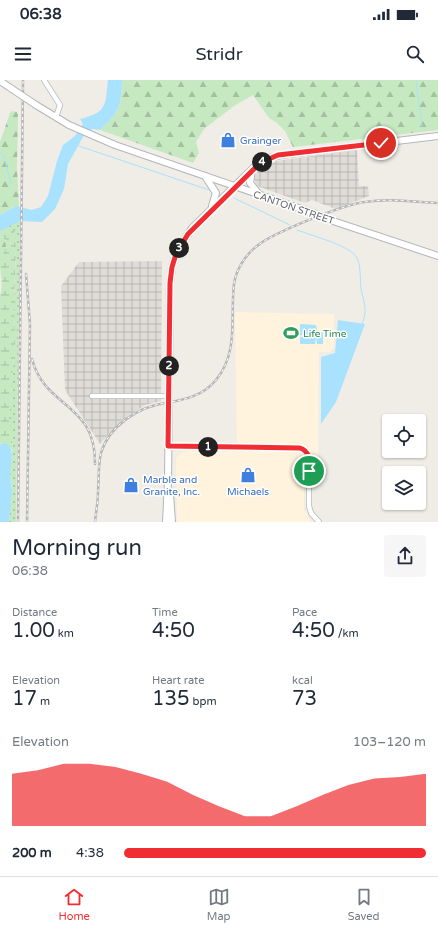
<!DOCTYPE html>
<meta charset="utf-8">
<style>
:root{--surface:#fff;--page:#f6f6f7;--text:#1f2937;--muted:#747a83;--line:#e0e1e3;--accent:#f02d32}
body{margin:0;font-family:"Varela Round",sans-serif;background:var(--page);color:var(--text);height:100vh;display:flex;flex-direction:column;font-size:15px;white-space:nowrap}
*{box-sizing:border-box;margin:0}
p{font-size:13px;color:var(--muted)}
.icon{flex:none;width:22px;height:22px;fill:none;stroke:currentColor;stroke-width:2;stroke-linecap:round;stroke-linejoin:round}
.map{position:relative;height:442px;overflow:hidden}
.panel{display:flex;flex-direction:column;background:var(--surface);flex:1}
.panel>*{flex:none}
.fabs{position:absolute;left:382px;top:334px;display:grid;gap:8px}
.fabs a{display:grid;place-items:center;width:44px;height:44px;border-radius:4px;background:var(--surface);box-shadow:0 1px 3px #0004;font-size:20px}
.pin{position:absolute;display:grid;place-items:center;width:34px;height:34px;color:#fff;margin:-17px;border:2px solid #fff;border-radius:50%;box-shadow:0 1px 4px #0007}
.km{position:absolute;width:20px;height:20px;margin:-10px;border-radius:50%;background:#222;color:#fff;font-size:11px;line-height:20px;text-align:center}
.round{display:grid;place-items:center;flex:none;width:42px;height:42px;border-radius:4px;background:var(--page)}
.overview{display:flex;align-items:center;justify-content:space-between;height:68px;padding:0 12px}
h1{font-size:22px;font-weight:600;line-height:30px}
.metrics{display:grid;grid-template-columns:repeat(3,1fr);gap:6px;height:68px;padding:4px 12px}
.metrics div{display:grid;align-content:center}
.metrics b{font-size:20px;font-weight:600}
.metrics small{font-size:11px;font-weight:400}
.metrics p{font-size:11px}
.chart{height:112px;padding:8px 12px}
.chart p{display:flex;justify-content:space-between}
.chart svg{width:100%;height:72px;margin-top:4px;fill:var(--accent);opacity:.7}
ul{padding:0 12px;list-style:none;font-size:13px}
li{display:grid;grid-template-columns:64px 48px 1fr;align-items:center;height:30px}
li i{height:10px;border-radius:5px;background:var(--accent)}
.status{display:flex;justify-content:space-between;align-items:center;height:28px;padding:0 20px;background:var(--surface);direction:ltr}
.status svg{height:11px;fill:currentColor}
header{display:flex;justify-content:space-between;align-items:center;height:52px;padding:0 12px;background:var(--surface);font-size:18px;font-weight:600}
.menu{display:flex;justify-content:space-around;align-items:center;height:56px;border-top:1px solid var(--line);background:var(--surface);font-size:11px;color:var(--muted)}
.menu a{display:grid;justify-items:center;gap:2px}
.menu .selected{color:var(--accent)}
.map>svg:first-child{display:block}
.commercial{fill:#fff3dd}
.industrial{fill:url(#industrial-grid)}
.grass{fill:url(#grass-dots)}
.forest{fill:url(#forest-firs)}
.wetland{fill:url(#wetland-marsh)}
.water{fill:#a8e2ff}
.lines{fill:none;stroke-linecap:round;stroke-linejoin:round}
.stream{stroke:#a8e2ff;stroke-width:1}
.minor-casing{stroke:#b4b7bb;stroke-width:6}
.secondary-casing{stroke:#b2b7bb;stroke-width:8}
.minor{stroke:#fff;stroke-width:4.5}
.secondary{stroke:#fff;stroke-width:6}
.rail-casing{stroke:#b5b6b7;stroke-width:2.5}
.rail{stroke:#fff;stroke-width:1;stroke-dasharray:3;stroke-linecap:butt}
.secondary-bridge-casing{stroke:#b2b7bb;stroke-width:8;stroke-linecap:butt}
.secondary-bridge{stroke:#fff;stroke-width:6}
.route-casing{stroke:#fff;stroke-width:8}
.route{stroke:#f02d32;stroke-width:5}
.labels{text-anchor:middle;stroke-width:3;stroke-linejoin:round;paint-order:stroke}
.shop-label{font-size:10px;fill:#366cbe;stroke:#fff;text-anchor:start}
.street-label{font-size:10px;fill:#5e6367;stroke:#fff}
.leisure-label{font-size:10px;fill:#27864d;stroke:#fff;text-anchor:start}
</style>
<div class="status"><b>06:38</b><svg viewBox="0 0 49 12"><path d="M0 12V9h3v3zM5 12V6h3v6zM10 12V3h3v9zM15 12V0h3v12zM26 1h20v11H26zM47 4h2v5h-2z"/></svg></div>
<header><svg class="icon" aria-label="menu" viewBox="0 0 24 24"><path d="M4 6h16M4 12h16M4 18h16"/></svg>Stridr<svg class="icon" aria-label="search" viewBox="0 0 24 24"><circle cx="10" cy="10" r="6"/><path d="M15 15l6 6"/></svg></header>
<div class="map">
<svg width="438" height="442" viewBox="0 0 438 442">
<defs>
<pattern id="industrial-grid" width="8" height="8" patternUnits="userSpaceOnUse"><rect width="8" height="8" fill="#dfdcd8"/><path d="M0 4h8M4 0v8" fill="none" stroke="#b8b6b3"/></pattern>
<pattern id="grass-dots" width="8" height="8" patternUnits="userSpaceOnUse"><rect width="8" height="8" fill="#c6e9c2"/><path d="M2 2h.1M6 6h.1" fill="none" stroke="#a4c0a1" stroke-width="1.8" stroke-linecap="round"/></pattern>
<pattern id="forest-firs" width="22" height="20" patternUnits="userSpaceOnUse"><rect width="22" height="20" fill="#c6e9c2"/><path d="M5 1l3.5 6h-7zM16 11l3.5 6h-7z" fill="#a4c0a1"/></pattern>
<pattern id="wetland-marsh" width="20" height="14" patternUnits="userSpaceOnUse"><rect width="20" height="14" fill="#c6e9c2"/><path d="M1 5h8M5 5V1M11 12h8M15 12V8" fill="none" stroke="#a4c0a1"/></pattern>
</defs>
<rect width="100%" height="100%" fill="#f0ede6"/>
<!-- commercial -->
<path class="commercial" d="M 235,232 L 334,234 L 334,267 L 329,272 L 319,272 L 318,376 L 304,381 L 304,429 L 311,442 L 177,442 L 176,379 L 178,375 L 187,371 L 237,371 Z"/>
<!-- industrial -->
<g class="industrial">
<path d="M 357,70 L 359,106 L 368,106 L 369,116 L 336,129 L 312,120 L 305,123 L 257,106 L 254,98 L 258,91 L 276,81 Z"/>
<path d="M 162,181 L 161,321 L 145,325 L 121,341 L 100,364 L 65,310 L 61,206 L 79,182 Z"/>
</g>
<!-- grass -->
<path class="grass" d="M 20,141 L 16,442 L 9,442 L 12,407 L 10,396 L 13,359 L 9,340 L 15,263 L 14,221 L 16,168 L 14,154 L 6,147 Z"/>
<!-- forest -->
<g class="forest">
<path d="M 122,0 L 438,0 L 438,50 L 293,67 L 285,51 L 277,43 L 269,38 L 253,15 L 234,26 L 204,49 L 196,62 L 199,73 L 193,83 L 100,50 C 120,31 121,28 122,0 Z"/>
<path d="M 12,31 L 17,32 L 18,35 L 17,88 L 19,127 L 13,127 L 0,135 L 0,62 L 10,33 Z"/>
<path d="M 0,156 L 5,159 L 6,167 L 0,184 Z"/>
</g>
<!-- wetland -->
<path class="wetland" d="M 6,147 L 14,151 L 16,168 L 14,221 L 15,263 L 9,340 L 13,356 L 12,371 L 11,368 L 2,363 L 0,364 L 0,216 C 4,201 0,196 0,184 C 1,174 9,169 5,159 L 0,156 L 0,151 Z"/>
<!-- water -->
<g class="water">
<path d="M 108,0 L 122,0 C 121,28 120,31 100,50 L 92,49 L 83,57 L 68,84 L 64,109 L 55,129 L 42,142 L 20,141 L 0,151 L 0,135 L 16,126 L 32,130 L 41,127 L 48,116 L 57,81 L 63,65 L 75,56 L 83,44 L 80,39 C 108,32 105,25 108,0 Z"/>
<path d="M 338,240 L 365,244 L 336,322 L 321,344 L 321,277 L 335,273 Z"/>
<path d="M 300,244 L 316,245 L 317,250 L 323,253 L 323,264 L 317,264 L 316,257 L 315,264 L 300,264 L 300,257 L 308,256 L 300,255 Z"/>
<path d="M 5,363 L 10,366 L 12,375 L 10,396 L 12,410 L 9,442 L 0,442 L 0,364 Z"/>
</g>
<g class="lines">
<!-- stream -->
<g class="stream">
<path d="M 416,0 L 422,46"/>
<path d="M 79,66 L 209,110"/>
<path d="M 0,72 L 4,76 L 11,104"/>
<path d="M 234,118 L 290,145"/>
<path d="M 297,150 C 312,156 350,165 357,178 C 361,186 360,200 361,209 C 364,222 368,231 362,244"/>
</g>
<!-- minor casing -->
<g class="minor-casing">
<g id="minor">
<path d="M 44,0 L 60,25 L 56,37"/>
<path d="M 92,316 L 169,316"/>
<path d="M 168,366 L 288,368 C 297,368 307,367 309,378 L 309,426 L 311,433 L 319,442"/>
</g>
</g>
<!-- secondary casing -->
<g class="secondary-casing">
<g id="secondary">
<path d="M 0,1 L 12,9"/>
<path d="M 36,25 L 69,45 L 115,65 L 313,133"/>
<path d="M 252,90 L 250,103 L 258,113"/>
<path d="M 205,96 L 216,113 L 212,126"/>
<path d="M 327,139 L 438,176"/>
<path d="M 170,414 L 172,442"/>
<path d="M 166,442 L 168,402 L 170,203 L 172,187 L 176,173 L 192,148 L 254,87 L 269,78 L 281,75 L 438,56"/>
</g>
</g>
<!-- minor -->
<use href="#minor" class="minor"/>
<!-- secondary -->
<use href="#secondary" class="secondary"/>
<!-- rail casing -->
<g class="rail-casing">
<g id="rail">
<path d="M 26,194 L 30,244 L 27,442"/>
<path d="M 32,279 C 45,329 96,322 95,384"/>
<path d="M 18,442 L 23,0"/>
<path d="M 95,442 C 96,432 98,422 98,412 C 99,399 98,386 101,373 C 109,346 138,327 165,323 C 184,320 203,316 216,300 C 239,272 230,238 234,204 C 236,190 245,175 257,166 C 272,153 345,124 365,122 C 389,118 414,122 438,123"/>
</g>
</g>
<!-- rail -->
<use href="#rail" class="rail"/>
<!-- secondary-bridge casing -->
<g class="secondary-bridge-casing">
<g id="secondary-bridge">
<path d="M 12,9 L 36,25"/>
<path d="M 313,133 L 327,139"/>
</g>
</g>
<!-- secondary-bridge -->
<use href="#secondary-bridge" class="secondary-bridge"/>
</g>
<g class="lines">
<!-- route casing -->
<g class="route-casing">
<path id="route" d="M 309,391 C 309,381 311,372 300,368 L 168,366 L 170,203 L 172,187 L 176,174 L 188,154 L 260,83 L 278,75 L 381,63"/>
</g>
<!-- route -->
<use href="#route" class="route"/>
</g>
<!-- icons -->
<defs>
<g id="shop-bare" transform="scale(1.2)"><path d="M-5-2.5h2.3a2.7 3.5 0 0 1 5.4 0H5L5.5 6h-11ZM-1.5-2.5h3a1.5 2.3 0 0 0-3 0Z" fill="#3f7fe0" stroke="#fff" stroke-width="2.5" paint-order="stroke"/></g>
<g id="stadium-bare" transform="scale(1.2)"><path d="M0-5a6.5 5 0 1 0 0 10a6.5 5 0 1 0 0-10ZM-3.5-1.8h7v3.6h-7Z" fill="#2e9e5b" stroke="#fff" stroke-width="2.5" paint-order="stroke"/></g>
</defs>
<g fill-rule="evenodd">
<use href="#shop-bare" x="228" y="60"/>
<use href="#stadium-bare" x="291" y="253"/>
<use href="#shop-bare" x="248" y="395"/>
<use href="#shop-bare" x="131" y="405"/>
</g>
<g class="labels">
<!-- shop labels -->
<g class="shop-label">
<text x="240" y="64">Grainger</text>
<text x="143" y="403">Marble and<tspan x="143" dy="12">Granite, Inc.</tspan></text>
<text x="248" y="415" text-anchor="middle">Michaels</text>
</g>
<!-- street labels -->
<g class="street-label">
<text transform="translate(294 127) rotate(19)" y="4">CANTON STREET</text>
</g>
<!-- leisure labels -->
<g class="leisure-label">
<text x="303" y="257">Life Time</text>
</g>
</g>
</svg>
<div class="fabs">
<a><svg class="icon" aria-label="locate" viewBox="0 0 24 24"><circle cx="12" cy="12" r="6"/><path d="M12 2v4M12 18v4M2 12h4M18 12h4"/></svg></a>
<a><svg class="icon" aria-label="layers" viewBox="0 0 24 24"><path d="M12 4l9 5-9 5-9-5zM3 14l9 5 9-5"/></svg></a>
</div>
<div class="pin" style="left:309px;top:391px;background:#1e9e55"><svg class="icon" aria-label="arrive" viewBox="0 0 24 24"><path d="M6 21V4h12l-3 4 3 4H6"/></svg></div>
<div class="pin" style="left:381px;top:63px;background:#d93025"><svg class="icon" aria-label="check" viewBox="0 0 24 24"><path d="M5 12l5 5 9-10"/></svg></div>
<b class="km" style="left:208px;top:367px">1</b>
<b class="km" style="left:169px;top:286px">2</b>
<b class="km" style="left:179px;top:168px">3</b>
<b class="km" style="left:262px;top:82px">4</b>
</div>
<section class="panel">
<div class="overview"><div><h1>Morning run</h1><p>06:38</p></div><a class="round"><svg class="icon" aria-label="share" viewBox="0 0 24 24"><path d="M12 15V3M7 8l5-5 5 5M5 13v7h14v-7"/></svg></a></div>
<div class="metrics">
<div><p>Distance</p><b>1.00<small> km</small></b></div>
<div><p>Time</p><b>4:50</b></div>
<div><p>Pace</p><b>4:50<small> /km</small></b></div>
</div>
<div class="metrics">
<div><p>Elevation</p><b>17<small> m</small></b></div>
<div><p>Heart rate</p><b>135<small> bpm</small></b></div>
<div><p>kcal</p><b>73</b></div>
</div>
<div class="chart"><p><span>Elevation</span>103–120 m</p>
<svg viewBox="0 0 160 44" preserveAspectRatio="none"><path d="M0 44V12L10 10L20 6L30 6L40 8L50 12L60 17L70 25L80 32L90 38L100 38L110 32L120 25L130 19L140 15L150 14L160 12V44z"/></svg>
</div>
<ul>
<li><b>200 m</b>4:38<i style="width:100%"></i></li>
</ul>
</section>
<nav class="menu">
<a class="selected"><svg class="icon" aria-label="home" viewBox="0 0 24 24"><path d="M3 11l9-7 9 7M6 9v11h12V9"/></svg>Home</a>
<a><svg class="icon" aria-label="map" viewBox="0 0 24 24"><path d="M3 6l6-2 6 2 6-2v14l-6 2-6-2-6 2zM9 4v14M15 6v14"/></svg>Map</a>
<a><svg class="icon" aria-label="saved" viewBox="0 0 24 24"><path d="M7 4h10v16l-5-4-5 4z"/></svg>Saved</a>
</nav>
